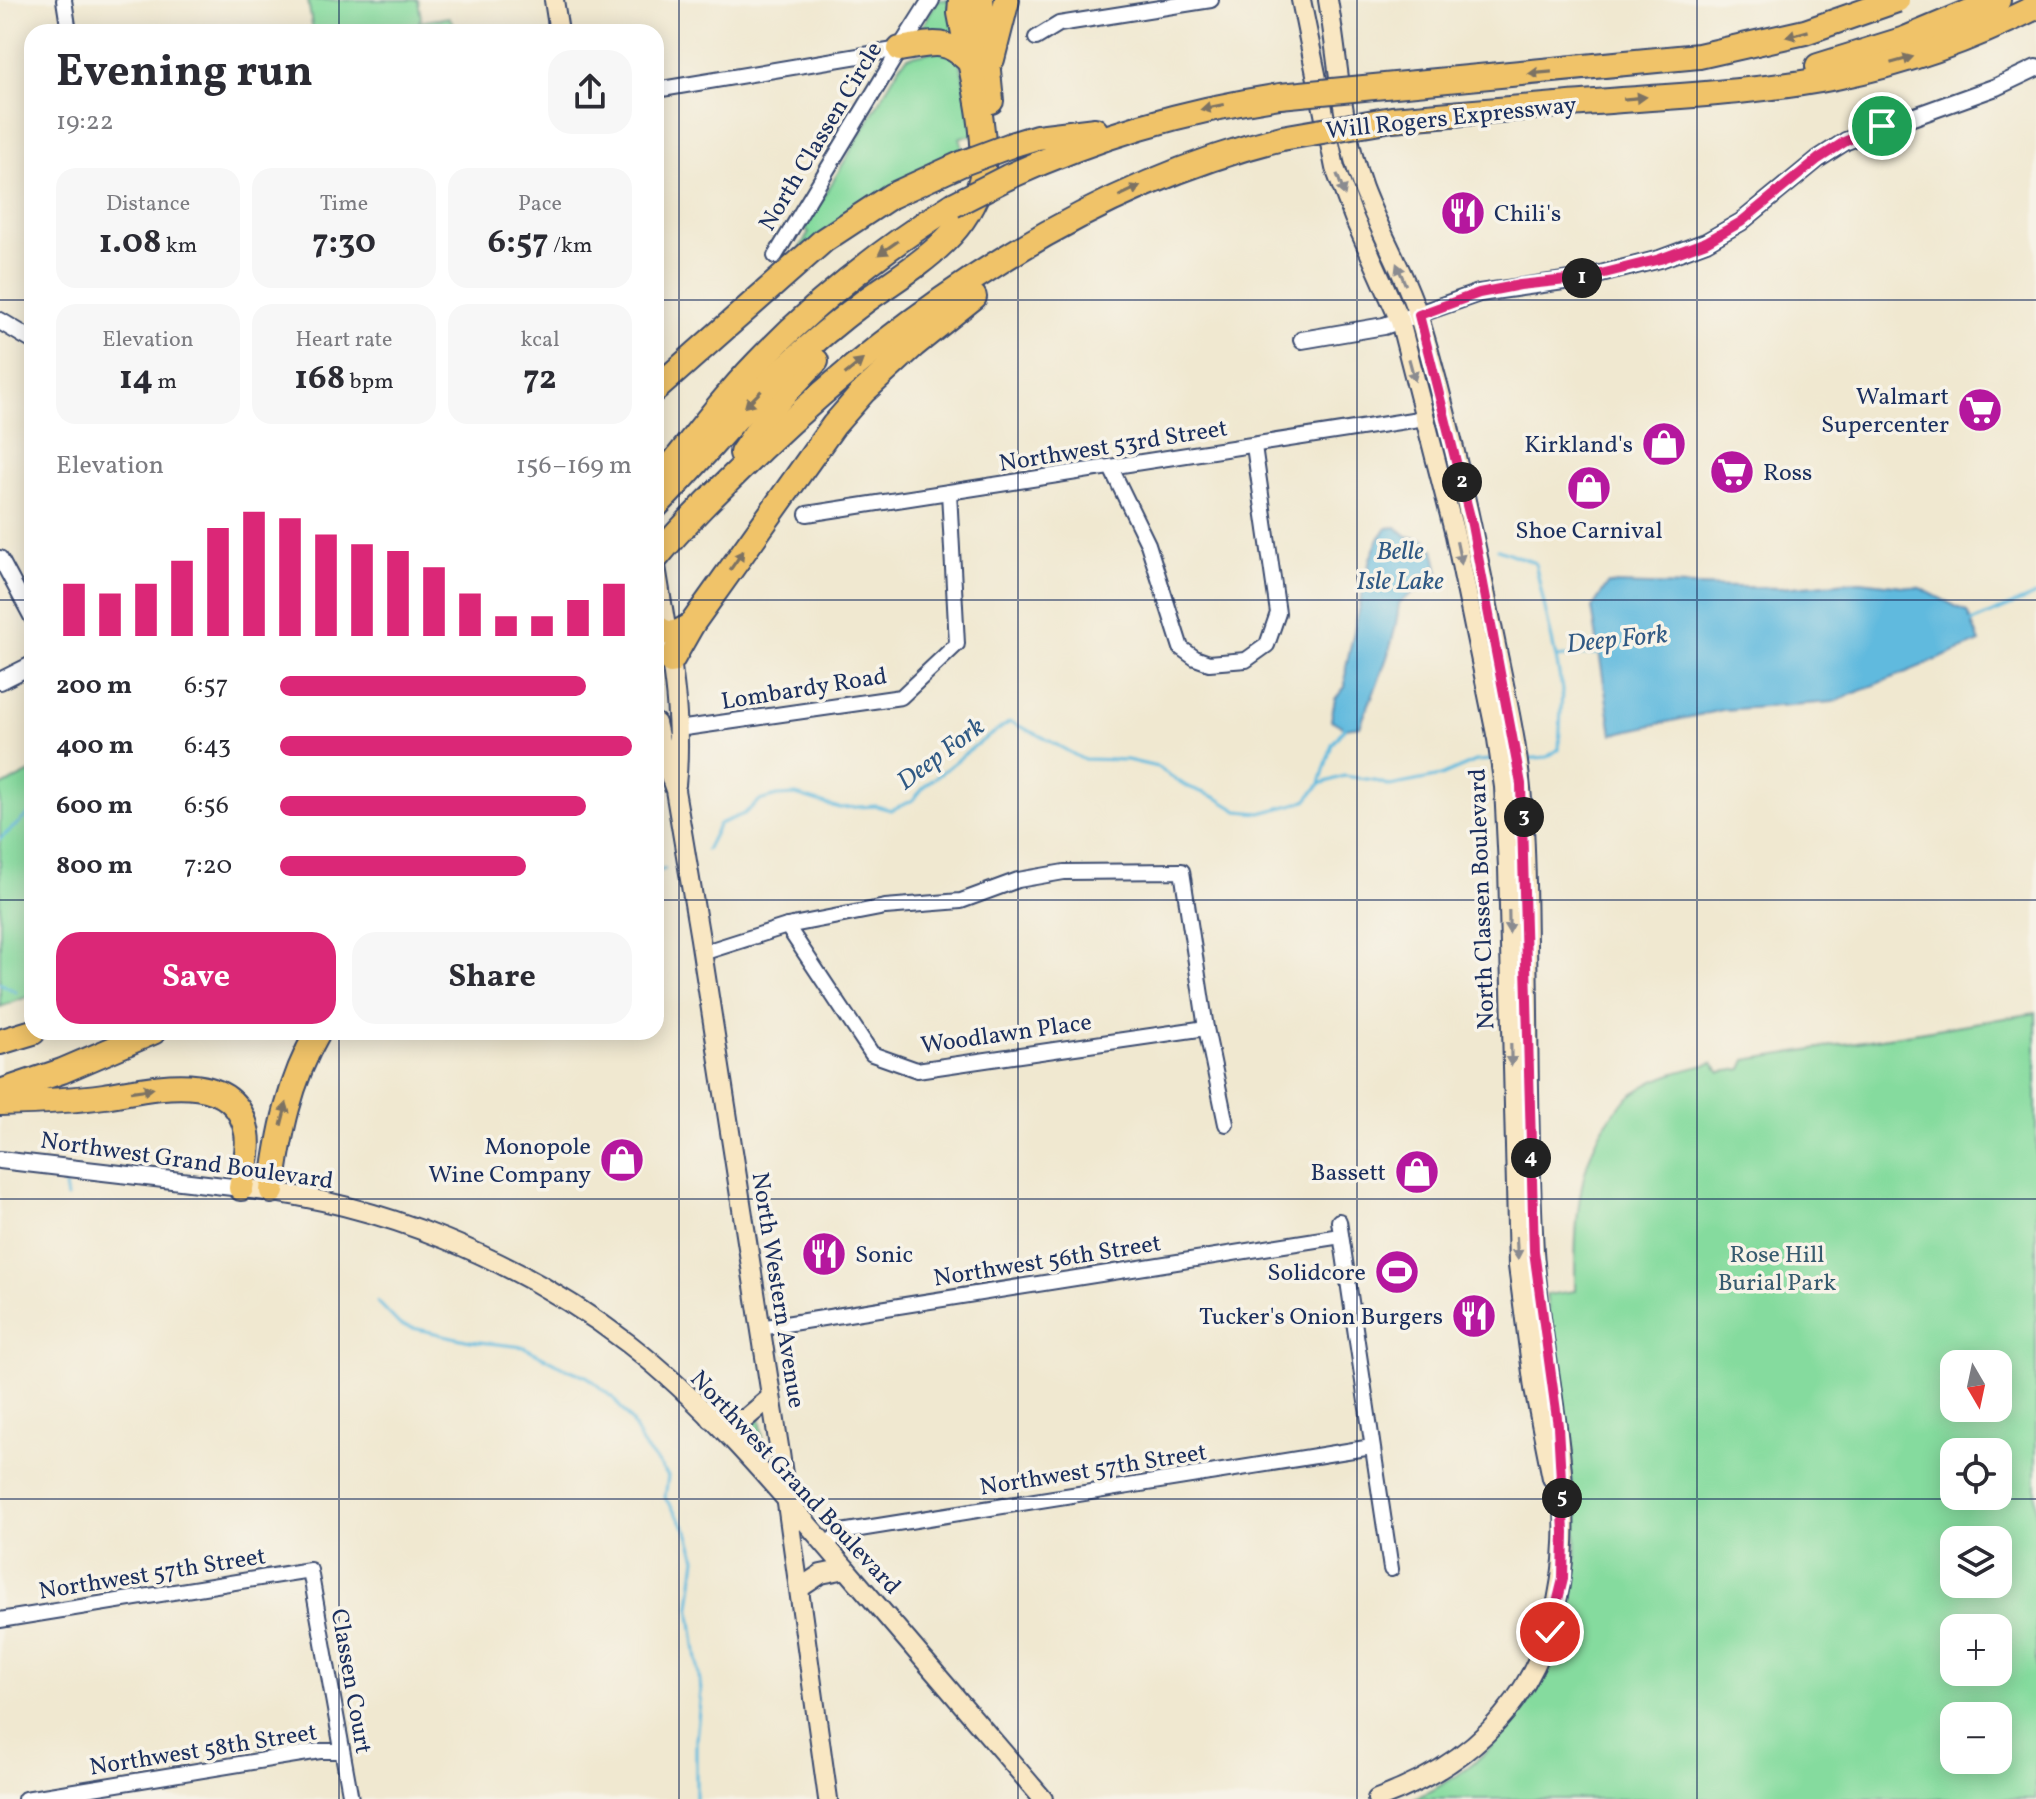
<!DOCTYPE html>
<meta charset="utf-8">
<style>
:root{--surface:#fff;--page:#f7f7f7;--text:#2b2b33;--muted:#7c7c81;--accent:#db2777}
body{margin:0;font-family:Vollkorn,serif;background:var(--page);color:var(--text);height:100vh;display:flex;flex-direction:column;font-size:30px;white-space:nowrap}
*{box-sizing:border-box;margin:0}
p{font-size:26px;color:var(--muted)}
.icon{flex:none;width:44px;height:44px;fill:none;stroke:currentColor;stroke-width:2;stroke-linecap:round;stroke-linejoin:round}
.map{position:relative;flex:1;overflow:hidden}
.side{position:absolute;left:24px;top:24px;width:640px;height:1016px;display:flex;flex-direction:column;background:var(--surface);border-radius:24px;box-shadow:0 4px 20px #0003}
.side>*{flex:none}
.needle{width:52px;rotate:171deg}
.fabs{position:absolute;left:1940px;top:1350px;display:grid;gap:16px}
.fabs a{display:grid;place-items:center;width:72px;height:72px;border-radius:16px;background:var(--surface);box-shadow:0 4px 20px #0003;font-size:40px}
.pin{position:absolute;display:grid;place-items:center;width:68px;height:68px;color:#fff;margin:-34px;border:4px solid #fff;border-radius:50%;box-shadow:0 2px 8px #0007}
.km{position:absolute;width:40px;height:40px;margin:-20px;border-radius:50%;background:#222;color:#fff;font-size:22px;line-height:40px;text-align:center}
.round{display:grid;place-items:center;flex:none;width:84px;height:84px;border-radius:24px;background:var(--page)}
.overview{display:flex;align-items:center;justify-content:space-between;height:136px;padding:0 32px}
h1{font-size:44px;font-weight:700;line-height:60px}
.stats{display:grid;grid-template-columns:repeat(3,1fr);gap:12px;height:136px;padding:8px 32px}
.stats div{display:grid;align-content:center;border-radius:20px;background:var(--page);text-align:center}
.stats b{font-size:34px;font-weight:700}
.stats small{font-size:22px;font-weight:400}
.stats p{font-size:22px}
.chart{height:224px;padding:16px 32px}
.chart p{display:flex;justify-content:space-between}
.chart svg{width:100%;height:144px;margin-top:8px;stroke:var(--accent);stroke-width:6}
.cta{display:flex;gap:16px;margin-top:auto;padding:16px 32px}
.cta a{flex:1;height:92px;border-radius:24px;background:var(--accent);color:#fff;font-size:32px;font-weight:700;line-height:92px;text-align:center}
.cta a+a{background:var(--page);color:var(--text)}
ul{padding:0 32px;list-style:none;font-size:26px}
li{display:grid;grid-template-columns:128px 96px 1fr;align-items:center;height:60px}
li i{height:20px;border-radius:10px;background:var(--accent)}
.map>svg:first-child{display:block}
.green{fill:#85db9e;stroke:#50857e;stroke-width:2;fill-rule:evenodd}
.water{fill:#61bade;stroke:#3e749e;stroke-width:2}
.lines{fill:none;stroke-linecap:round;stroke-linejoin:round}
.stream{stroke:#61bade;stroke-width:3}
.minor-casing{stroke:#3b4b6f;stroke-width:18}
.tertiary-casing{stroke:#3b4b6f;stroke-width:20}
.secondary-casing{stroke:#3b4b6f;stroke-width:22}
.motorway-casing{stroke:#3b4b6f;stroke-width:28}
.minor{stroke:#fff;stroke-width:14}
.tertiary{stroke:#fff;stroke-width:16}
.secondary{stroke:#f9e7c3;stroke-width:18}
.motorway{stroke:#f0c369;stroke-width:24}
.motorway-bridge-casing{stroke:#3b4b6f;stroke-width:28;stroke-linecap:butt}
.motorway-bridge{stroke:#f0c369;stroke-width:24}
.oneway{fill:#7b7263}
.oneway2{fill:#8a8b90}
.route-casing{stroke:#fff;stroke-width:16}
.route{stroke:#db2777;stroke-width:10}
.grid{fill:none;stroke:#1b2f5e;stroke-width:2;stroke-opacity:0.55}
.labels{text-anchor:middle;stroke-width:7;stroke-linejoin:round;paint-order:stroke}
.street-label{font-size:24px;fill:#1b2f5e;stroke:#f7f3e8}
.poi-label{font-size:24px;fill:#1b2f5e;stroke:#f7f3e8;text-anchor:end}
.park-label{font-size:24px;fill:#365a6e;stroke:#f7f3e8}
.water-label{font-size:26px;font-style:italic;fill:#305984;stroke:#f7f3e8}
</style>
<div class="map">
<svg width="2036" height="1799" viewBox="0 0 2036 1799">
<rect width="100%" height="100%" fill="#f7f3e8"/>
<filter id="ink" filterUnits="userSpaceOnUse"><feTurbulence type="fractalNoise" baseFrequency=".0125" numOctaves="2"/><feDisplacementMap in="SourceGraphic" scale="16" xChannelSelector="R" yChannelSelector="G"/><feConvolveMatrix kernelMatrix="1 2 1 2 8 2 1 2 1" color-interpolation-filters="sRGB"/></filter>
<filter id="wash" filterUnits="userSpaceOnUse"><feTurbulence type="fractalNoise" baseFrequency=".006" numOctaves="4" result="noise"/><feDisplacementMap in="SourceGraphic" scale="32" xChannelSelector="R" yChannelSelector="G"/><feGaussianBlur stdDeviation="1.8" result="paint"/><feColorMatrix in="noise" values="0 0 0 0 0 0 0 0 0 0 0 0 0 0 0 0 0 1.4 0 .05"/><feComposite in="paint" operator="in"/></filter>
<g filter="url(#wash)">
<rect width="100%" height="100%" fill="#f0e8d0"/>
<!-- green -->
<g class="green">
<path d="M 308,0 L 418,0 L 421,18 L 419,22 L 449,17 L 459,32 L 313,32 Z"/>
<path d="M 937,0 L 954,0 L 957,39 L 919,33 Z"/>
<path d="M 938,50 L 960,59 L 974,135 L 960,137 L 964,156 L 794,259 L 809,232 L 805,229 L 901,64 L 908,57 Z"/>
<path d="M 32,771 L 32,995 L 0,1007 L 0,787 Z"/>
<path d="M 2036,1013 L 2036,1799 L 1413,1799 C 1452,1783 1487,1755 1514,1722 C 1588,1635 1582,1551 1567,1446 C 1561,1396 1553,1346 1546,1295 L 1575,1291 C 1575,1222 1575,1128 1643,1087 C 1665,1074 1689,1069 1713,1063 L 1720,1072 L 1742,1069 L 1746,1060 ZM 1954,1364 L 1998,1364 L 1998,1408 L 1954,1408 ZM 1954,1452 L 1998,1452 L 1998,1496 L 1954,1496 ZM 1954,1540 L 1998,1540 L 1998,1584 L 1954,1584 ZM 1954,1628 L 1998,1628 L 1998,1672 L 1954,1672 ZM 1954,1716 L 1998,1716 L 1998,1760 L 1954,1760 Z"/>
<path d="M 760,1418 L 764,1446 L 763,1448 L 742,1428 L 742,1426 Z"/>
</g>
<!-- water -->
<g class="water">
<path d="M 1396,527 L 1407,536 L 1425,540 L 1430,549 L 1434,549 L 1439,572 L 1434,572 L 1428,582 L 1399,603 C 1395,647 1376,686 1360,726 L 1345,728 L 1331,720 L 1335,699 L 1345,687 L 1346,667 L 1370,559 L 1378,540 L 1387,528 Z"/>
<path d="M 1860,581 L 1920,588 L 1967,612 L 1980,642 L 1833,702 L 1722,710 L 1612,734 L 1592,608 L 1608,584 L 1780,588 Z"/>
</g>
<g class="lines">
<!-- stream -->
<g class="stream">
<path d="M 1498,549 L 1535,563 L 1556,658"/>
<path d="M 1969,623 L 2036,595"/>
<path d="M 1524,759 L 1547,757 L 1559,749 L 1562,690 L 1556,658 L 1603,653"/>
<path d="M 1320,783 L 1332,744 L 1346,726"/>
<path d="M 0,839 L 29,814 L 32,815"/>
<path d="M 706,850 L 719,824 L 744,814 L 759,801 L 777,796 L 796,795 L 839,808 L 876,806 L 891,810 L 913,800 L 926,785 L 976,745 L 1010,722 L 1039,735 L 1082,759 L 1127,760 L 1157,767 L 1186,786 L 1217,798 L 1238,811 L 1249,812 L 1261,813 L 1306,801 L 1320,784 L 1344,776 L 1374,780 L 1390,786 L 1441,776 L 1476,761 L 1492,760"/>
<path d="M 656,872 L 665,869"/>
<path d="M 0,983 L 16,992"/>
<path d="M 63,1176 L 67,1198"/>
<path d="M 377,1301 L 400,1325 L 470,1341 L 524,1347 L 565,1368 L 588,1377 L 614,1399 L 631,1421 L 642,1444 L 668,1476 L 665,1498 L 688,1531 L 696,1558 L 690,1606 L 701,1691 L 696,1739 L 696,1799"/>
</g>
</g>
</g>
<g filter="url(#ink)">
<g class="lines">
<!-- minor casing -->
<g class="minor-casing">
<g id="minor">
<path d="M 64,0 L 69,32"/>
<path d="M 1036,38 L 1059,24 L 1211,0"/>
<path d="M 656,90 L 900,49"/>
<path d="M 775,256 L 900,49"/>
<path d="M 1111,468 L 1148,544 L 1181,648 L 1195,658 L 1209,663 L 1246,660 L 1267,645 L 1278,613 L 1254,446"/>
<path d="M 807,514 L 1425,418"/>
<path d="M 0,558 L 32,618"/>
<path d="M 678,729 L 901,697 L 957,644 L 949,492"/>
<path d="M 787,926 L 872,1054 L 917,1070 L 1206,1028"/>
<path d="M 702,953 L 787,926 L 885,907 L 961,901 L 1018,880 L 1064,872 L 1182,871 L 1206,1028 L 1226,1124"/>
<path d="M 1339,1221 L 1391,1569"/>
<path d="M 760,1328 L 1341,1236"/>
<path d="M 826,1545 L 841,1532 L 1372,1447"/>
<path d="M 0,1620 L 310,1570 L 351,1799"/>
<path d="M 25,1799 L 320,1751 L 341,1751"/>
</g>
</g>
<!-- tertiary casing -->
<g class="tertiary-casing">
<g id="tertiary">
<path d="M 900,49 L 931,0"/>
<path d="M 0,321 L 32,340"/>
<path d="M 1302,340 L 1384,326 L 1479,293 L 1585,278 L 1660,259 L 1706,242 L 1741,222 L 1818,159 L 1846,141 L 1996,87 L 2036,68"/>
<path d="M 0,681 L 32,665"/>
<path d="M 0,1160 L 241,1188"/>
</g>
</g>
<!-- secondary casing -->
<g class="secondary-casing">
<g id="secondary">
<path d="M 554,0 L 559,32"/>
<path d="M 1301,0 L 1335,168 L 1354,218 L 1400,321 L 1455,535 L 1497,739 L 1504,787 L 1508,867 L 1518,1266 L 1534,1388 L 1552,1478"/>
<path d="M 1328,0 C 1339,63 1341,128 1363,188 C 1380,233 1406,275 1420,321 C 1448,413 1468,507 1487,601 C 1496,648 1507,695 1515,742 C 1526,809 1526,876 1527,944 C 1529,1046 1528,1149 1534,1251 C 1543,1398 1608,1567 1515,1700 C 1481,1748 1432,1779 1377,1799"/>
<path d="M 656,566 C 667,638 684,712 676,785"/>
<path d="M 656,723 L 664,759 L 675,790 L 700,939 L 780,1453 L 828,1799"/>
<path d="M 241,1188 C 380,1202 518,1259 629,1344 C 711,1408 779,1491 847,1570 C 912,1646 978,1723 1043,1799"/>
<path d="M 711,1419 L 745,1419 L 771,1397"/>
<path d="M 800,1588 L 821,1574 L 846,1569"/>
</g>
</g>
<!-- motorway casing -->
<g class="motorway-casing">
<g id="motorway">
<path d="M 981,0 L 991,101"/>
<path d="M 900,49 C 931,44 944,37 968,60"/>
<path d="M 992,59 L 1007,0"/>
<path d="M 1818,66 L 1905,39 L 1998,0"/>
<path d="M 1557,105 C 1649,97 1745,95 1836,77 C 1906,63 1972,39 2036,7"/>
<path d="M 1014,144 L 1037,137 L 1095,130"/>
<path d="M 1008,177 C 1098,136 1182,111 1280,96"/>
<path d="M 656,389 L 824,240 L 891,196 L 963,163"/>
<path d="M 742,453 L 777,402 L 816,361"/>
<path d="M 656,485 C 689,444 721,400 758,362 C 817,301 881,250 953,205"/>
<path d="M 656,506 C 701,461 739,411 785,368 C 811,344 837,322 865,301 C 911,268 965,240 981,181 C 991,140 968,57 960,13 L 961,0"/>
<path d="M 656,558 C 688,519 725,484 761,449 C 907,310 1085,187 1282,138"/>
<path d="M 656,627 C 670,637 678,634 692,624"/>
<path d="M 671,661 L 692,624 L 834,425 L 863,392 L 914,345 L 974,297"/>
<path d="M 0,1042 L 33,1032"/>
<path d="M 0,1092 L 62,1071 L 153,1032"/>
<path d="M 0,1103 C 35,1102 69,1101 104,1096 C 150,1089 235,1065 247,1133 C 250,1150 244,1170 241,1188"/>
<path d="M 272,1191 C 279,1134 289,1082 318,1032"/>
</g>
</g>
<!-- minor -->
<use href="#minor" class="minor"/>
<!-- tertiary -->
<use href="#tertiary" class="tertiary"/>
<!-- secondary -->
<use href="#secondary" class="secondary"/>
<!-- motorway -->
<use href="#motorway" class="motorway"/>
<!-- motorway-bridge casing -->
<g class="motorway-bridge-casing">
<g id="motorway-bridge">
<path d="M 1280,96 L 1699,56 L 1805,32 L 1897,0"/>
<path d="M 1282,138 L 1392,119 L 1557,105"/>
<path d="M 963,163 L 1014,144"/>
<path d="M 953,205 L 1008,177"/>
</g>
</g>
<!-- motorway-bridge -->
<use href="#motorway-bridge" class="motorway-bridge"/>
</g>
<!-- one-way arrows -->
<defs><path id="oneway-solid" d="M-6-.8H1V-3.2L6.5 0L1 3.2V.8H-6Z" transform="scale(2)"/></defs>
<g class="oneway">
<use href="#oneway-solid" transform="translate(1797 34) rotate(165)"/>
<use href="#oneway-solid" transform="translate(1902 60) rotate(-16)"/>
<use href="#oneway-solid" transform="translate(1540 73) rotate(175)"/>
<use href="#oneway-solid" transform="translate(1635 98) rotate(-5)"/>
<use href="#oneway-solid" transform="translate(1212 107) rotate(168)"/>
<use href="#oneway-solid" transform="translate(1130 191) rotate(-25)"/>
<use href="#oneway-solid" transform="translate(888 248) rotate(145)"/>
<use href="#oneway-solid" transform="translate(854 367) rotate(-39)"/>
<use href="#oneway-solid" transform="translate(753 399) rotate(135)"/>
<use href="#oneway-solid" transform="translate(737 560) rotate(-55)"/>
<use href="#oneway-solid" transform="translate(142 1090) rotate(-8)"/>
<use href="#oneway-solid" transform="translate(284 1114) rotate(-76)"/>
</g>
<g class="oneway2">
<use href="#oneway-solid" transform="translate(1341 185) rotate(70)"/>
<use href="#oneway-solid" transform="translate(1401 274) rotate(-113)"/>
<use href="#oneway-solid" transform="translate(1412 370) rotate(75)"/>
<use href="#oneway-solid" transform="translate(1459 553) rotate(78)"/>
<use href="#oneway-solid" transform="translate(1509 922) rotate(89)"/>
<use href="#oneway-solid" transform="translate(1511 1055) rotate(89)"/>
<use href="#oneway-solid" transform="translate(1517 1248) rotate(87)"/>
</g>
</g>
<g class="lines" filter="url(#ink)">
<!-- route casing -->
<g class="route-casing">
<path id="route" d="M 1550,1632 L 1563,1579 L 1564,1532 L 1558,1426 L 1534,1251 L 1521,784 L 1472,525 L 1419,315 L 1479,293 L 1520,285 L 1585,278 L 1660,259 L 1706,242 L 1741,222 L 1818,159 L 1846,141 L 1882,126"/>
</g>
<!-- route -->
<use href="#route" class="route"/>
</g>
<!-- grid -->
<path class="grid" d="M 339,0 L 339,32M 679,0 L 679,1799M 1018,0 L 1018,1799M 1357,0 L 1357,1799M 1697,0 L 1697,1799M 0,300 L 32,300M 656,300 L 2036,300M 0,600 L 32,600M 656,600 L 2036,600M 0,900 L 32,900M 656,900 L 2036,900M 339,1032 L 339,1799M 0,1199 L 2036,1199M 0,1499 L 2036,1499"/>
<!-- icons -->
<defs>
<g id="restaurant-disc" transform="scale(2.3)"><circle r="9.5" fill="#b5179e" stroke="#f7f3e8"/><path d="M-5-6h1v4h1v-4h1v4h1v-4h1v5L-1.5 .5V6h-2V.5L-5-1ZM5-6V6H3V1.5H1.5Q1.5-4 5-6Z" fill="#fff"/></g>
<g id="supermarket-disc" transform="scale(2.3)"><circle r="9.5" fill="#b5179e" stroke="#f7f3e8"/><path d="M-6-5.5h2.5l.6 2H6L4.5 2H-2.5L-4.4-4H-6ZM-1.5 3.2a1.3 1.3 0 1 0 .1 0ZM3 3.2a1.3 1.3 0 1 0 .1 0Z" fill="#fff"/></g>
<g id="shop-disc" transform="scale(2.3)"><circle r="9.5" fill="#b5179e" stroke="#f7f3e8"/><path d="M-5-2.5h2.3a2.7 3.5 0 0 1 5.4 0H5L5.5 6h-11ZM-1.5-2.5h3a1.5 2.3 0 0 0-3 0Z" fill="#fff"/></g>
<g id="stadium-disc" transform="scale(2.3)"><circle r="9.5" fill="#b5179e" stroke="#f7f3e8"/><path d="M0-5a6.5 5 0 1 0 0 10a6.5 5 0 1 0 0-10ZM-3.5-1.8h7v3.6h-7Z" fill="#fff"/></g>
</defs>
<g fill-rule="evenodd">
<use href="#restaurant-disc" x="1463" y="213"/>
<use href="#supermarket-disc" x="1980" y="410"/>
<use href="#shop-disc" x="1664" y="444"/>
<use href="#supermarket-disc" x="1732" y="472"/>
<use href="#shop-disc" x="1589" y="488"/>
<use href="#shop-disc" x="622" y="1160"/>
<use href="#shop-disc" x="1417" y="1172"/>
<use href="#restaurant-disc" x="824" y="1254"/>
<use href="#stadium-disc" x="1397" y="1272"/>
<use href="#restaurant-disc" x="1474" y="1316"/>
</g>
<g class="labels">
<!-- street labels -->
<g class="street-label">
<text transform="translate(1451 117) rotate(-6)" y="8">Will Rogers Expressway</text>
<text transform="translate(820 136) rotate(-59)" y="8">North Classen Circle</text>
<text transform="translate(1113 445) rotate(-9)" y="8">Northwest 53rd Street</text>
<text transform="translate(804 688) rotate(-9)" y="8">Lombardy Road</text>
<text transform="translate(1481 899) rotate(-92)" y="8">North Classen Boulevard</text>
<text transform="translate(1006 1033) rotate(-8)" y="8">Woodlawn Place</text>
<text transform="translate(187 1160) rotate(8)" y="8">Northwest Grand Boulevard</text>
<text transform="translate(1047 1260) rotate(-9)" y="8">Northwest 56th Street</text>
<text transform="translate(779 1290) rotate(81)" y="8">North Western Avenue</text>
<text transform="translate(1093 1469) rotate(-9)" y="8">Northwest 57th Street</text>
<text transform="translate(796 1482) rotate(47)" y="8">Northwest Grand Boulevard</text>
<text transform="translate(152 1573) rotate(-9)" y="8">Northwest 57th Street</text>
<text transform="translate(352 1681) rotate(80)" y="8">Classen Court</text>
<text transform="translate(203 1749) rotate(-9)" y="8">Northwest 58th Street</text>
</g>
<!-- poi labels -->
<g class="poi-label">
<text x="1494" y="221" text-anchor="start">Chili's</text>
<text x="1949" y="404">Walmart<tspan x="1949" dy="28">Supercenter</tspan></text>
<text x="1633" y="452">Kirkland's</text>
<text x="1763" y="480" text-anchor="start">Ross</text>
<text x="1589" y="538" text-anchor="middle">Shoe Carnival</text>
<text x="591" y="1154">Monopole<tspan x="591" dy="28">Wine Company</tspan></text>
<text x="1386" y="1180">Bassett</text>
<text x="855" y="1262" text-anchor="start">Sonic</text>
<text x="1366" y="1280">Solidcore</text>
<text x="1443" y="1324">Tucker's Onion Burgers</text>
</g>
<!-- park labels -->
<g class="park-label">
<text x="1777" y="1262">Rose Hill<tspan x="1777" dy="28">Burial Park</tspan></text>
</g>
<!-- water labels -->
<g class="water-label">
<text x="1400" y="559">Belle<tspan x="1400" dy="30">Isle Lake</tspan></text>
<text transform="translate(1617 638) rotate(-6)" y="9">Deep Fork</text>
<text transform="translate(940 753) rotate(-37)" y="9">Deep Fork</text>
</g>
</g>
</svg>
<div class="fabs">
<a><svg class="needle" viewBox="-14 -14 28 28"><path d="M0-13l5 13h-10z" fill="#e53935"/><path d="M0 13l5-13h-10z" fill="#7c7c81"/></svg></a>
<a><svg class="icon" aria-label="locate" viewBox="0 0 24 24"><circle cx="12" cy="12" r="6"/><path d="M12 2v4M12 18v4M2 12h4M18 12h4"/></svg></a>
<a><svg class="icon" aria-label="layers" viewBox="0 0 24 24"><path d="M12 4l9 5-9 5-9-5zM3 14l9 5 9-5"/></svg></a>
<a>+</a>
<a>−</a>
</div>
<div class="pin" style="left:1882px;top:126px;background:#1e9e55"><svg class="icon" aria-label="arrive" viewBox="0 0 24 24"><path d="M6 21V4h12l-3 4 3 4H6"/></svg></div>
<div class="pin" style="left:1550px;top:1632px;background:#d93025"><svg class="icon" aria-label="check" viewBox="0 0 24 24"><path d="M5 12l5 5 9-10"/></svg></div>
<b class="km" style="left:1582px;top:278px">1</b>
<b class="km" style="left:1462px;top:482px">2</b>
<b class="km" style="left:1524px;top:817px">3</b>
<b class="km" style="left:1531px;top:1158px">4</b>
<b class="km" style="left:1562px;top:1498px">5</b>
<section class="side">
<div class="overview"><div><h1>Evening run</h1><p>19:22</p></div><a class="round"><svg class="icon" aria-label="share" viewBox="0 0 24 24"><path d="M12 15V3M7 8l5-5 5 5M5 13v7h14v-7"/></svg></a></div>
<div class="stats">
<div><p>Distance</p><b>1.08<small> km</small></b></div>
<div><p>Time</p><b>7:30</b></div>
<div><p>Pace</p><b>6:57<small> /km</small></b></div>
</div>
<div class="stats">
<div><p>Elevation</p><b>14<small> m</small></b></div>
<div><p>Heart rate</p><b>168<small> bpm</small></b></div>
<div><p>kcal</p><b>72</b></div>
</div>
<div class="chart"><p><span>Elevation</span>156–169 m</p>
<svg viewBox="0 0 160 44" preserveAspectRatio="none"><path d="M5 44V28M15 44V31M25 44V28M35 44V21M45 44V11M55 44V6M65 44V8M75 44V13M85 44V16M95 44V18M105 44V23M115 44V31M125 44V38M135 44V38M145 44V33M155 44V28"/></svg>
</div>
<ul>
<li><b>200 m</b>6:57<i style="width:87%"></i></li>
<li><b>400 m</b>6:43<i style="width:100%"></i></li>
<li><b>600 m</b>6:56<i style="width:87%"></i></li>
<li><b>800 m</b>7:20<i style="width:70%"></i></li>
</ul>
<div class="cta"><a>Save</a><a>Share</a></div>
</section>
</div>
